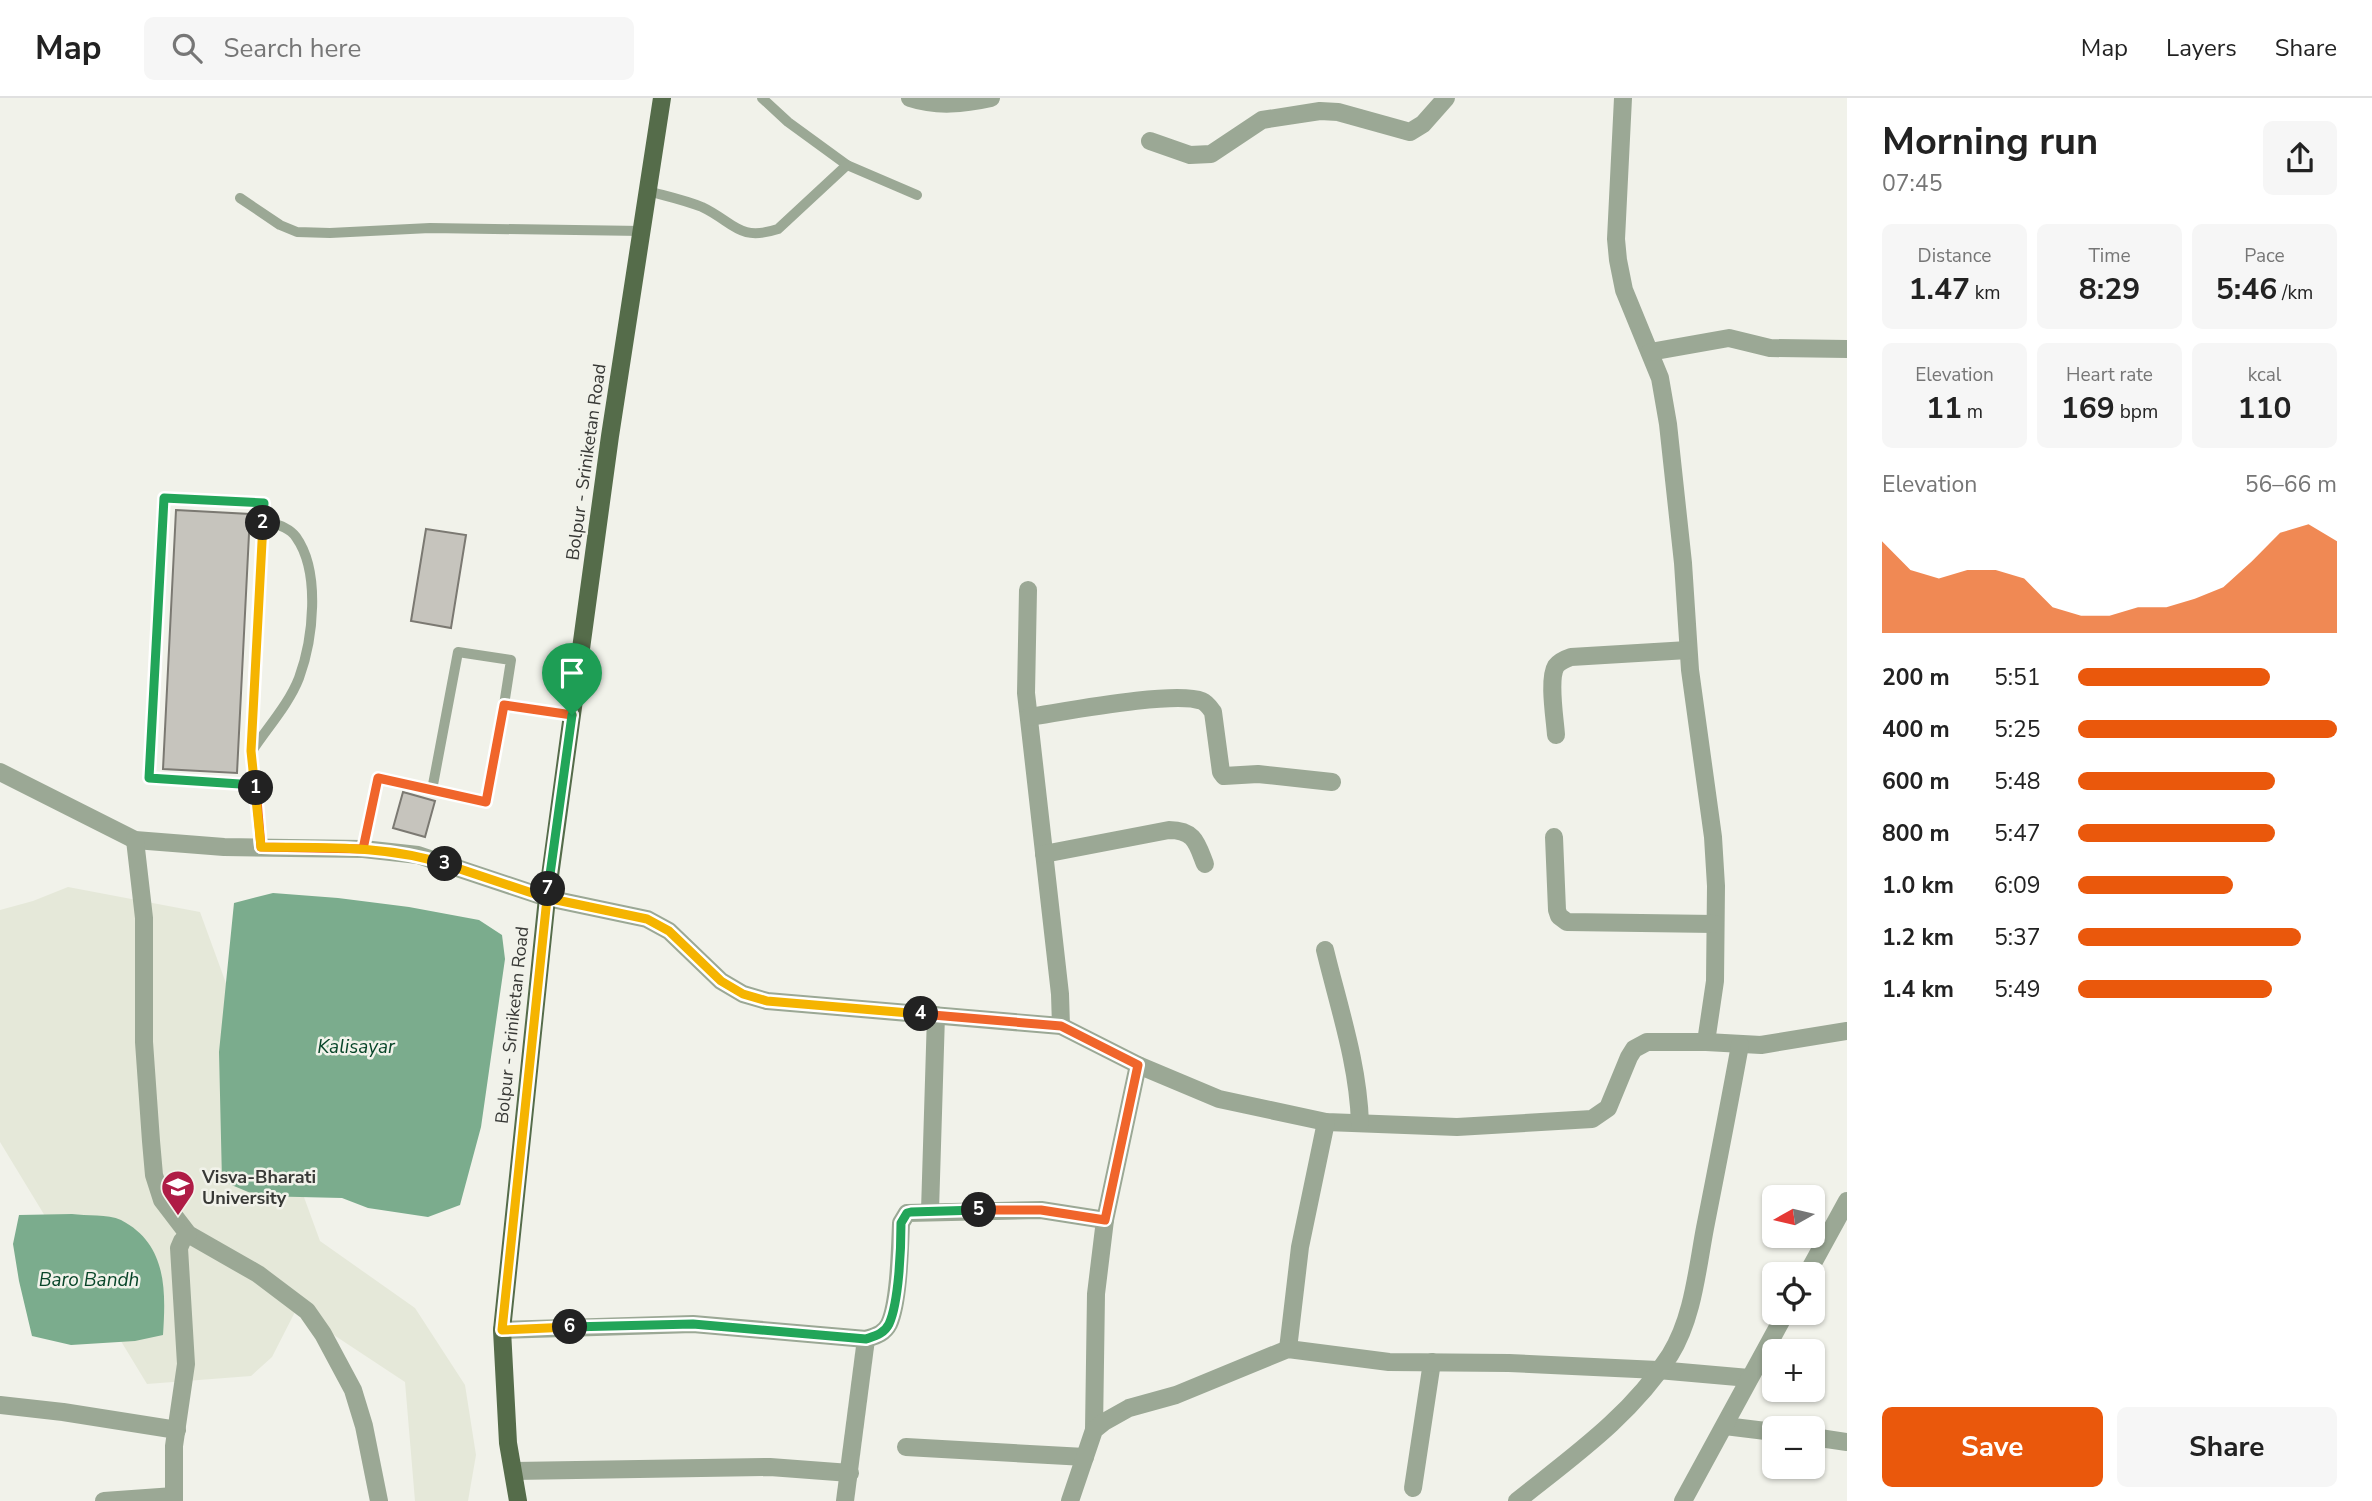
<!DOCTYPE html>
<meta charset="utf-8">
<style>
:root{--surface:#fff;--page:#f6f6f6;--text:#222;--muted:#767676;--line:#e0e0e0;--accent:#ea580c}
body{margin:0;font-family:"Nunito Sans",sans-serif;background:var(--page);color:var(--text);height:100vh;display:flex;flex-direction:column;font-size:26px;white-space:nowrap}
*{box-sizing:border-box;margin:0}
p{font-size:23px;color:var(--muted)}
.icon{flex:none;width:38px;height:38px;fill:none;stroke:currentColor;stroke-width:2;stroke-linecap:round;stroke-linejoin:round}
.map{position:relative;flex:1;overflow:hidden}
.sheet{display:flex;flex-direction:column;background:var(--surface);width:525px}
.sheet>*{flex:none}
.needle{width:46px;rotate:262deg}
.controls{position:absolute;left:1762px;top:1087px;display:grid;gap:14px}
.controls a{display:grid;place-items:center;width:63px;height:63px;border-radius:10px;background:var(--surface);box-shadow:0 2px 5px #0004;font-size:35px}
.pin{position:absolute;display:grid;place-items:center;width:60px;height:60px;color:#fff;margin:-72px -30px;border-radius:50% 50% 50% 0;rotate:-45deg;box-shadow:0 0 7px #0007}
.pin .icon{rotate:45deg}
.km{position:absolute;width:35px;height:35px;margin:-18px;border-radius:50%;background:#222;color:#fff;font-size:19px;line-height:35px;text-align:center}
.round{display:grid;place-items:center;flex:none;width:74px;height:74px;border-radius:10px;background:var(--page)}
.headline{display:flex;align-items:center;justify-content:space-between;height:119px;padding:0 35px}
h1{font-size:38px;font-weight:700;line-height:52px}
.metrics{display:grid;grid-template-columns:repeat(3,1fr);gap:10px;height:119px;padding:7px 35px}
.metrics div{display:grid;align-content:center;border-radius:10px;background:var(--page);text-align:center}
.metrics b{font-size:30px;font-weight:700}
.metrics small{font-size:19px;font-weight:400}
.metrics p{font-size:19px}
.chart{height:196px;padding:14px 35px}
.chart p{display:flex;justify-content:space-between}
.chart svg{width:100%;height:126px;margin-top:7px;fill:var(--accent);opacity:.7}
.button{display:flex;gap:14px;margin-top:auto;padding:14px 35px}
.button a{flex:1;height:80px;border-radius:10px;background:var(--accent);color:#fff;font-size:28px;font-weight:700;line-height:80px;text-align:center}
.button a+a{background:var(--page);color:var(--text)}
ul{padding:0 35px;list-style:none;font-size:23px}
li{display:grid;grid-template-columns:112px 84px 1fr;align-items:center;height:52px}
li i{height:18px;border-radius:9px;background:var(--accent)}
header{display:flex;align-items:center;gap:42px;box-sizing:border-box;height:98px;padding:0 35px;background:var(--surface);border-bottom:2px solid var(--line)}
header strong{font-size:33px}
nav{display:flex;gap:38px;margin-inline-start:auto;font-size:24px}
.search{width:490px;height:63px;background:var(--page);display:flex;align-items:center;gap:18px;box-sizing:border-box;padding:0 24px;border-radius:10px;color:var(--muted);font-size:26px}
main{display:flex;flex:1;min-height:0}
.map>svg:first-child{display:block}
.built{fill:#e5e8d9}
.water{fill:#7bac8d}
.building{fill:#c6c4bd;stroke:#7b7972;stroke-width:2}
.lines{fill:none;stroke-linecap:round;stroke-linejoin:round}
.service{stroke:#9ba895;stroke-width:10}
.minor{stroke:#9ba895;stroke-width:18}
.primary{stroke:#556c4a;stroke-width:18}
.split-1-casing{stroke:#fff;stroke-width:14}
.split-2-casing{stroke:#fff;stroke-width:14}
.split-3-casing{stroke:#fff;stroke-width:14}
.split-4-casing{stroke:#fff;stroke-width:14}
.split-5-casing{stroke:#fff;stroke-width:14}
.split-6-casing{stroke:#fff;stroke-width:14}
.split-7-casing{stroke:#fff;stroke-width:14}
.split-8-casing{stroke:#fff;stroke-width:14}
.split-1{stroke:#f0652b;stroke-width:9}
.split-2{stroke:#22a559;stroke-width:9}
.split-3{stroke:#f5b400;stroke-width:9}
.split-4{stroke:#f5b400;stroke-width:9}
.split-5{stroke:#f0652b;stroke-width:9}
.split-6{stroke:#22a559;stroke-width:9}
.split-7{stroke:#f5b400;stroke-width:9}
.split-8{stroke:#22a559;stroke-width:9}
.labels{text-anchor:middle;stroke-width:5;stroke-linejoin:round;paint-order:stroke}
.street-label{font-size:18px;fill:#383936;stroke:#f1f2ea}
.poi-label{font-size:18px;font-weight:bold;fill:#383936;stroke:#f1f2ea;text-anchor:start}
.water-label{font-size:19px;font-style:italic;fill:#084629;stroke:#f1f2ea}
</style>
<header>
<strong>Map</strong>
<div class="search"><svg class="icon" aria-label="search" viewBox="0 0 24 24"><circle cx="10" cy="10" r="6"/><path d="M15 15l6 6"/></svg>Search here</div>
<nav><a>Map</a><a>Layers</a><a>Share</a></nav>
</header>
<main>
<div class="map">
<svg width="1847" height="1403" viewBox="0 0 1847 1403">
<rect width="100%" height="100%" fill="#f1f2ea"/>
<!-- built -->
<path class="built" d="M 68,789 L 200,814 L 320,1143 L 415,1210 L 465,1287 L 476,1357 L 468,1403 L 415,1403 L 405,1284 L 296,1212 L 272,1259 L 251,1278 L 147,1286 L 0,1044 L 0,812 L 33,803 Z"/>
<!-- water -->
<g class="water">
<path d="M 273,795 L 338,800 L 409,809 L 479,822 L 502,837 L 505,861 L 481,1029 L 460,1107 L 428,1119 L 368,1110 L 342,1100 L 258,1098 L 222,1083 L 219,954 L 234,805 Z"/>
<path d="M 72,1116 C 86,1118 108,1116 121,1122 C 167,1146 166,1192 163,1237 L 135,1243 L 71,1247 L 32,1238 L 19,1183 L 13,1146 L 19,1117 Z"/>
</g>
<!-- building -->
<g class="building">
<path d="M 176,412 L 250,416 L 237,675 L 163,671 Z"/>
<path d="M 426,431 L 466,437 L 451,530 L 411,523 Z"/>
<path d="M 403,694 L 435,703 L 425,739 L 393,730 Z"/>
</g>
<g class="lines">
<!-- service -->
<g class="service">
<path d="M 762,0 L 788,24 L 847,67 L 917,97"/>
<path d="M 648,93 C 666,98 685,102 702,109 C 734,124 738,144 778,131 L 847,67"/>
<path d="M 240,100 L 280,127 L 297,134 L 330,135 L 430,130 L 642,133"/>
<path d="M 504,607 L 511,562 L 458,554 L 432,692 L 486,703 L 504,607 L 572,617"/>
<path d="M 252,653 C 267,630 289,606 299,580 C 313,542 321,474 296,439 C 289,429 275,426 264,422"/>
<path d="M 255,687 L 149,680 L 164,400 L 264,405 L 251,653 L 261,749"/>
<path d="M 363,751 L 378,680 L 432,692"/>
</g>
<!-- minor -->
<g class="minor">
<path d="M 910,0 C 937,9 964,6 991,0"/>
<path d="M 1623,0 L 1616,141 L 1618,162 L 1624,192 L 1660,280 L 1668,326 L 1683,465 L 1690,572 L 1713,739 L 1716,788 L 1715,883 L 1706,944"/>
<path d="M 1150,43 L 1190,57 L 1211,56 L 1262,22 L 1320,13 L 1338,14 L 1410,34 L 1423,26 L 1446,0"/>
<path d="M 1650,254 L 1729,240 L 1770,250 L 1847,251"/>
<path d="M 1028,492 L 1026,595 L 1060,896 L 1061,928"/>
<path d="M 1029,619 C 1063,614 1175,592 1202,603 C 1207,605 1210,610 1213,614 L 1221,674 L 1224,678 L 1258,676 L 1332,684"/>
<path d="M 1556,637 C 1555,621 1548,581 1556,568 C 1560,563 1565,561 1571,559 L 1688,552"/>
<path d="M 0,674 L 135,742 L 224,749 L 363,751 L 418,757 L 547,800 L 647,821 L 669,833 L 721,883 L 743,896 L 767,903 L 1061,928 L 1138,967 L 1219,1001 L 1326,1024 L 1457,1029 L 1592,1021 L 1608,1010 L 1629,959 L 1634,951 L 1647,944 L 1706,944 L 1761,947 L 1847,933"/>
<path d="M 1554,739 L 1557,812 L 1559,818 L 1567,824 L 1715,826"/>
<path d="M 135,742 L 144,820 L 144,944 L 151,1043 L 154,1077 L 162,1102 L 188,1136 L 258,1176 L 307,1213 L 323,1236 L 353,1292 L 364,1328 L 379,1403"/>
<path d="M 1044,756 L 1169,732 C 1195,732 1197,746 1205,766"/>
<path d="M 1325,852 C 1339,910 1358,965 1360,1025"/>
<path d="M 930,1113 L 936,917"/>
<path d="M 1807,1176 L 1847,1103"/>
<path d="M 502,1232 L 693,1226 L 866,1241 C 875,1238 884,1236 889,1226 C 899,1204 900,1150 901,1125 L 907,1115 L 1041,1112 L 1105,1122"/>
<path d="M 1288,1251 L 1300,1149 L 1326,1024"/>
<path d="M 0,1307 L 63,1314 L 177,1332"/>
<path d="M 1725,1328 L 1774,1334"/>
<path d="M 1094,1332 L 1096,1196 L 1105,1122 L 1138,967"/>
<path d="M 1813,1339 L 1847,1344"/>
<path d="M 906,1349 L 1085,1359"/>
<path d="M 514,1373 L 770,1369 L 850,1375"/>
<path d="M 1413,1390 L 1432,1264"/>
<path d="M 104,1403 L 174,1398"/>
<path d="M 174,1403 L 174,1348 L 186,1266 L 179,1150 L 182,1143 L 188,1136"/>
<path d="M 845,1403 L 866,1241"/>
<path d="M 1070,1403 L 1094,1332 L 1104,1324 L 1129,1310 L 1176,1297 L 1288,1251 L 1389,1264 L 1509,1265 L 1658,1272 L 1749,1280"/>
<path d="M 1517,1403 C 1572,1359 1631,1318 1670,1257 C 1693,1220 1697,1172 1705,1130 C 1717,1069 1729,1008 1740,947"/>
<path d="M 1683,1403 L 1786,1214"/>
</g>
<!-- primary -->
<path class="primary" d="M 518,1403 L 508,1345 L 502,1232 L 547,800 L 610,338 L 662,0"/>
</g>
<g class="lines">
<!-- split-1 casing -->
<g class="split-1-casing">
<path id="split-1" d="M 256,690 L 261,749 L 363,751 L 378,680 L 486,704 L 504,607 L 572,617"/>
</g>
<!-- split-2 casing -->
<g class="split-2-casing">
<path id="split-2" d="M 256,690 L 255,687 L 149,680 L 164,400 L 264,405 L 263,425"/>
</g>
<!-- split-3 casing -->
<g class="split-3-casing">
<path id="split-3" d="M 263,425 L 251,653 L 261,749 C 323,750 386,747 445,766"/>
</g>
<!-- split-4 casing -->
<g class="split-4-casing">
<path id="split-4" d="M 445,766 L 547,800 L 647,821 L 669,833 L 721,883 L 743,896 L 767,903 L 921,916"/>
</g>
<!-- split-5 casing -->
<g class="split-5-casing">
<path id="split-5" d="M 921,916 L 1061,928 L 1138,967 L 1105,1122 L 1041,1112 L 979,1112"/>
</g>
<!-- split-6 casing -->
<g class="split-6-casing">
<path id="split-6" d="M 570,1229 L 693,1226 L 866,1241 C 875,1238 884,1236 889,1226 C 899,1204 901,1150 901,1125 L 907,1115 L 911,1114 L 979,1112"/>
</g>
<!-- split-7 casing -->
<g class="split-7-casing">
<path id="split-7" d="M 548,791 L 502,1232 L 570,1229"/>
</g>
<!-- split-8 casing -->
<g class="split-8-casing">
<path id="split-8" d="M 548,791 L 572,617"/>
</g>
<!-- split-1 -->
<use href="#split-1" class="split-1"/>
<!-- split-2 -->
<use href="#split-2" class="split-2"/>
<!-- split-3 -->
<use href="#split-3" class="split-3"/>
<!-- split-4 -->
<use href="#split-4" class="split-4"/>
<!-- split-5 -->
<use href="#split-5" class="split-5"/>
<!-- split-6 -->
<use href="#split-6" class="split-6"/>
<!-- split-7 -->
<use href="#split-7" class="split-7"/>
<!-- split-8 -->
<use href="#split-8" class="split-8"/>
</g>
<!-- icons -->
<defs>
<g id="university-pin" transform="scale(1.75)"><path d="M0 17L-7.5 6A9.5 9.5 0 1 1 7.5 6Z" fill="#af1c46" stroke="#f1f2ea"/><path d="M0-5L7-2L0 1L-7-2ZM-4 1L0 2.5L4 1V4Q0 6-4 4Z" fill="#fff"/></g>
</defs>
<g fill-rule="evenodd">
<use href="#university-pin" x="178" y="1089"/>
</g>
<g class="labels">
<!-- street labels -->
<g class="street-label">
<text transform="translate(586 364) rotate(-82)" y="6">Bolpur - Sriniketan Road</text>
<text transform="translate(512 927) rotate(-84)" y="6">Bolpur - Sriniketan Road</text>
</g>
<!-- poi labels -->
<g class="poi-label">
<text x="202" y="1085">Visva-Bharati<tspan x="202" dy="21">University</tspan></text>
</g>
<!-- water labels -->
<g class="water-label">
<text x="356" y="955">Kalisayar</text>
<text x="89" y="1188">Baro Bandh</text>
</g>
</g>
</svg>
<div class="controls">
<a><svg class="needle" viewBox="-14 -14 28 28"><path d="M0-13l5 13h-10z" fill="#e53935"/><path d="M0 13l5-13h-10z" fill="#767676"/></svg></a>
<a><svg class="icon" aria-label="locate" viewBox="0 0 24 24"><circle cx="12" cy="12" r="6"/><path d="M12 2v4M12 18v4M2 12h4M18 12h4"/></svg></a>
<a>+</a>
<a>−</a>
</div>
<div class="pin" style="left:572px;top:617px;background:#1e9e55"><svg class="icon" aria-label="arrive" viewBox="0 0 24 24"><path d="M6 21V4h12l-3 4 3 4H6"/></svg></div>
<b class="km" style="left:256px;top:690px">1</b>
<b class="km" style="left:263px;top:425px">2</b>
<b class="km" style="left:445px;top:766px">3</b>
<b class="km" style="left:921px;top:916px">4</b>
<b class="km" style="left:979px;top:1112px">5</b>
<b class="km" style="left:570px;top:1229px">6</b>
<b class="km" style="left:548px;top:791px">7</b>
</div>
<section class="sheet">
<div class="headline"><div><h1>Morning run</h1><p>07:45</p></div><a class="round"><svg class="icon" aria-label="share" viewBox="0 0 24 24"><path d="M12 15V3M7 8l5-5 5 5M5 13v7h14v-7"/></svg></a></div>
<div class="metrics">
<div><p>Distance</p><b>1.47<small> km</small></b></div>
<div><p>Time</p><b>8:29</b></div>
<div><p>Pace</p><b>5:46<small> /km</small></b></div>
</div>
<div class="metrics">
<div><p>Elevation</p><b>11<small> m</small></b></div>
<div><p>Heart rate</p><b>169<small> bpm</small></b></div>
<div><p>kcal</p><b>110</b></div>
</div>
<div class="chart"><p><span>Elevation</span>56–66 m</p>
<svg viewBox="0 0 160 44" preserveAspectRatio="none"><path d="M0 44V12L10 22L20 25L30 22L40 22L50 25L60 35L70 38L80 38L90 35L100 35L110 32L120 28L130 19L140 9L150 6L160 12V44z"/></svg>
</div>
<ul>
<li><b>200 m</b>5:51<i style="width:74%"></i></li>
<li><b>400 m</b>5:25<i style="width:100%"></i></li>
<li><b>600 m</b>5:48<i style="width:76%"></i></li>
<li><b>800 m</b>5:47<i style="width:76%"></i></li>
<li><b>1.0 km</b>6:09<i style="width:60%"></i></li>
<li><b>1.2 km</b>5:37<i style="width:86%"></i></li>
<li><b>1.4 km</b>5:49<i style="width:75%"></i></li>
</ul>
<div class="button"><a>Save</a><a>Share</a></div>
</section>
</main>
